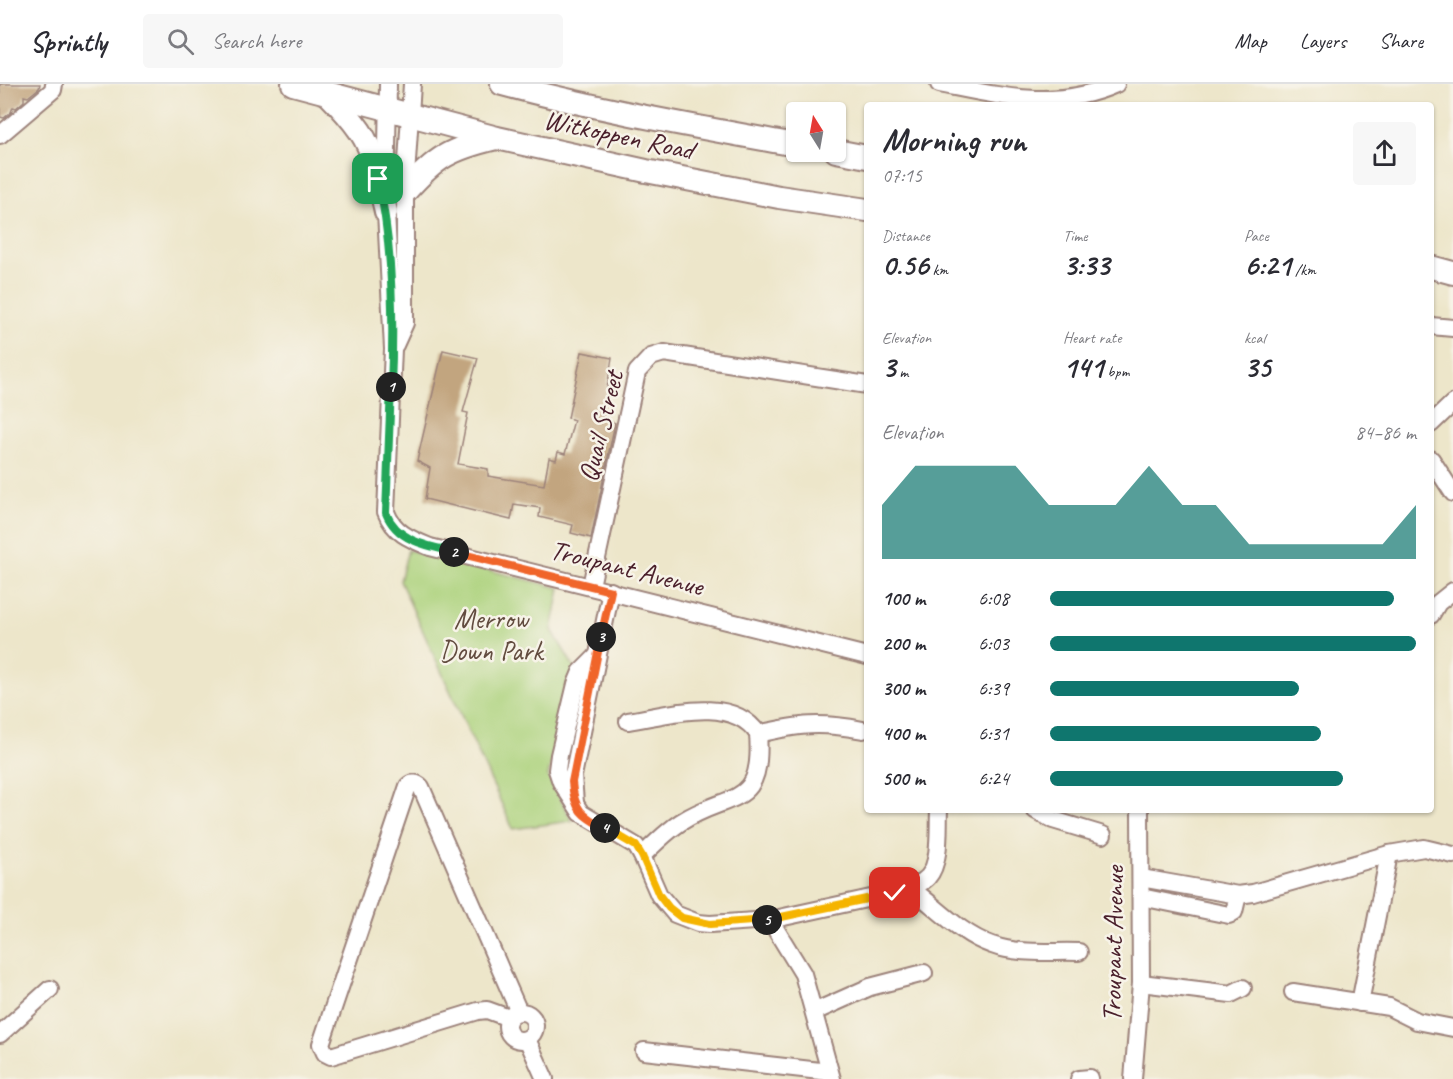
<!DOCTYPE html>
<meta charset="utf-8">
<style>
:root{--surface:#fff;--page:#f7f7f7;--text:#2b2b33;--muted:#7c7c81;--line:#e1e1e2;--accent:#0f766e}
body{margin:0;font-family:Caveat,sans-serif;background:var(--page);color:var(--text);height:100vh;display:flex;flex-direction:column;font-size:22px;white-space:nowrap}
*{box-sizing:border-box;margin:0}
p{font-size:20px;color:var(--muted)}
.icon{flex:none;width:33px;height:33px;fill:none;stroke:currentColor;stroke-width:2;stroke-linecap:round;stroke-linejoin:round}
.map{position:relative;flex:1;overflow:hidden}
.panel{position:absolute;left:864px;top:18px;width:570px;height:711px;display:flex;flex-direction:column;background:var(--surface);border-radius:6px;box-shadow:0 2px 4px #0004}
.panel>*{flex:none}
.needle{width:39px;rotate:349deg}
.tools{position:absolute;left:786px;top:18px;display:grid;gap:12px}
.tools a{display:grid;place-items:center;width:60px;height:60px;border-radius:6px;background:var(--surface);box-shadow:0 2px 4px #0004;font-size:30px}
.pin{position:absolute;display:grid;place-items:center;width:51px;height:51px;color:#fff;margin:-26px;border-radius:12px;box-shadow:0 3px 9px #0006}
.km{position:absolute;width:30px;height:30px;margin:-15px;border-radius:50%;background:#222;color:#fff;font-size:16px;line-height:30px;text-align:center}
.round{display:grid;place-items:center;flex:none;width:63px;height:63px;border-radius:6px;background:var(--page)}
.headline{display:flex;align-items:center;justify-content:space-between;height:102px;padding:0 18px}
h1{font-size:33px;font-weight:700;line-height:45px}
.figures{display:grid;grid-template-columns:repeat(3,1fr);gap:9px;height:102px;padding:6px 18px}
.figures div{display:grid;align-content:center}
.figures b{font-size:30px;font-weight:700}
.figures small{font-size:16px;font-weight:400}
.figures p{font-size:16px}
.chart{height:168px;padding:12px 18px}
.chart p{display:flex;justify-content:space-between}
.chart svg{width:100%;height:108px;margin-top:6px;fill:var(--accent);opacity:.7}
ul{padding:0 18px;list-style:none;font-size:20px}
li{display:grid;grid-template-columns:96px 72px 1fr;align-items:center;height:45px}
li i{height:15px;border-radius:8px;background:var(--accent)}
header{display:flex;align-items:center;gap:36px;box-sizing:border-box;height:84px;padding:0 30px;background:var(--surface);border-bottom:2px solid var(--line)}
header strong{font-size:28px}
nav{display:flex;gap:33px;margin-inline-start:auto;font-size:21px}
.search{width:420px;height:54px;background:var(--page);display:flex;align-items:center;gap:15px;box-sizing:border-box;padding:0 21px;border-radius:6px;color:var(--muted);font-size:22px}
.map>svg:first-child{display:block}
.green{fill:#acd27c;stroke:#7b7854;stroke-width:1.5}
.building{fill:#c2a57f}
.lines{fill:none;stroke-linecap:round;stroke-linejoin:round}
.minor-casing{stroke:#9c827a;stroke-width:20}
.secondary-casing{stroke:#9c827a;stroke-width:26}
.minor{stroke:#fff;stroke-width:16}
.secondary{stroke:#fff;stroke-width:22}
.split-1-casing{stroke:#fff;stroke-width:12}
.split-2-casing{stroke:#fff;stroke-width:12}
.split-3-casing{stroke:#fff;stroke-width:12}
.split-4-casing{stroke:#fff;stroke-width:12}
.split-5-casing{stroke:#fff;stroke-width:12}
.split-6-casing{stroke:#fff;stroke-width:12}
.split-1{stroke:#22a559;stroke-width:8}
.split-2{stroke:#22a559;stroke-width:8}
.split-3{stroke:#f0652b;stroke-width:8}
.split-4{stroke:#f0652b;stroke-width:8}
.split-5{stroke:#f5b400;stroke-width:8}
.split-6{stroke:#f5b400;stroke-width:8}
.labels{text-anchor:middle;stroke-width:5;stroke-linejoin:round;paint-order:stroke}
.street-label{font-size:28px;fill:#4a1f2b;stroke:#f7f3e8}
.park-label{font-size:28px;fill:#624c3f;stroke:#f7f3e8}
</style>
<header>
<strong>Sprintly</strong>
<div class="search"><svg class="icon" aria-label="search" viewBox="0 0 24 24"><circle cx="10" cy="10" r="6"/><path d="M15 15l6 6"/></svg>Search here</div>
<nav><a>Map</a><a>Layers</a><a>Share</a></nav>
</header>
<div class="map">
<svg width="1453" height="995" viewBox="0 0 1453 995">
<rect width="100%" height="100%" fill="#f7f3e8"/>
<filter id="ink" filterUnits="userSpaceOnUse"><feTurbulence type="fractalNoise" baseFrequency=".0167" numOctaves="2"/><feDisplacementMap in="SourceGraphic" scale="12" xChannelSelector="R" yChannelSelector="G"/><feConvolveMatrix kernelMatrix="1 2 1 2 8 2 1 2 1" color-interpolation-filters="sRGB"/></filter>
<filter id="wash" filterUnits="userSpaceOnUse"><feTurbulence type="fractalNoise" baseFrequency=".008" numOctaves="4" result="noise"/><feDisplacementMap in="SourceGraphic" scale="24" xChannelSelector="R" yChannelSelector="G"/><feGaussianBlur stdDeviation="1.35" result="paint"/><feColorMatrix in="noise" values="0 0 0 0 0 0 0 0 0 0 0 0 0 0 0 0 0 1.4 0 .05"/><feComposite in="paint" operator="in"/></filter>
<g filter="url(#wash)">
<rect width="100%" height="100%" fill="#ede6ca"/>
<!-- green -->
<path class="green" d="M 408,466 L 560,504 L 552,546 L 575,585 L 548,692 L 572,737 L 513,745 L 400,497 Z"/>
<g id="blocks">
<!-- building -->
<g class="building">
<path d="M 0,0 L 40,0 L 39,4 L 28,13 L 24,12 L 24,17 L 16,24 L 13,23 L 11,28 L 4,34 L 0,33 Z"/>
<path d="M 443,266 L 478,274 L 463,328 L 468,329 L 458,380 L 488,385 L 488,392 L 544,401 L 549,374 L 556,376 L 558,368 L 565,370 L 574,336 L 568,334 L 582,268 L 612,274 L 602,335 L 615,339 L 591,454 L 571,449 L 573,441 L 539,433 L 540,424 L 514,420 L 511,436 L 425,415 L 430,384 L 417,377 Z"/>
</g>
</g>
</g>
<g filter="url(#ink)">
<use href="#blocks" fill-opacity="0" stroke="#9c827a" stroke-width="1.5"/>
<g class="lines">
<!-- minor casing -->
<g class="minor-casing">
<g id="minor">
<path d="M 388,0 L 386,128 L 393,265 L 386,428 C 394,449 410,455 430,463 L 867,572"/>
<path d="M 939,0 C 1001,12 1055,27 1116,0"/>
<path d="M 0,51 L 53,6 L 54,0"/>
<path d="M 1431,242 L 1453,244"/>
<path d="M 395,261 L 405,239 L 405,108 L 412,0"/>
<path d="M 1431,340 L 1453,319"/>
<path d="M 1431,375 L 1453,409"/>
<path d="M 591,502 L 637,288 L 651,273 L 664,269 L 867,301"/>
<path d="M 1431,531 L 1438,519 L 1453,507"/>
<path d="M 597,572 L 581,588 L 576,600 L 559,671 L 557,686 L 561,698 L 581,729 L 636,762 L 642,772 L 659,811 L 675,830 L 698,839 L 710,840 L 770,836 L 912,805 C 917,801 923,798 928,793 C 941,779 938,744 939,726"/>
<path d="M 628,637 C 667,631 732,610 758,650 C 764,726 729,707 681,738 C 667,747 654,760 642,772"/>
<path d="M 758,650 C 800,640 820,638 863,646"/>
<path d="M 575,719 L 573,692 L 611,507"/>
<path d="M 1035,726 L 1053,736 L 1103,751"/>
<path d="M 1141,794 L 1238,811 L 1253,809 L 1389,770 L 1424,764 L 1453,771"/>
<path d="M 912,805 C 937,824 962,851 992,861 C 1018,871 1051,867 1079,868"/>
<path d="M 1141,813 L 1229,831 L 1234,828 L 1238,811"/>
<path d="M 770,836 L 803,890 L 832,995"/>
<path d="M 1141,899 L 1231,910 L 1243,904"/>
<path d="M 1293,908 L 1389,923 L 1417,937 L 1453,944"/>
<path d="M 1360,919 L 1389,770"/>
<circle cx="521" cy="942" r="14"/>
<path d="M 814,928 L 870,903 L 924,889"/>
<path d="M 509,934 L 487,926 L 478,927 L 331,972 L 325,969 L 321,960 L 408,702 C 412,698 417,699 421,703 L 519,928"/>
<path d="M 0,950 L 50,905"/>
<path d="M 527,955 L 545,995"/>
<path d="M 644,967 L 829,988"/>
<path d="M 1079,995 L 1090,994"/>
<path d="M 1133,995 L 1141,899 L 1140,726"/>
</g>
</g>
<!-- secondary casing -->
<g class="secondary-casing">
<g id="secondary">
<path d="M 293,0 L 497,54 L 646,87 L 779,113 L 867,126"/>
<path d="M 502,0 C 599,26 698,43 796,61"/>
<path d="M 329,11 C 340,22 351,34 360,47 C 376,71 380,101 386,128"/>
<path d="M 836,67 L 867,73"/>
<path d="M 405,108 C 436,73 450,65 496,54"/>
<path d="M 1431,183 L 1453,189"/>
</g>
</g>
<!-- minor -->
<use href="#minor" class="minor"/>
<!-- secondary -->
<use href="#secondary" class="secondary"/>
</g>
</g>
<g class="lines" filter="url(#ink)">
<!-- split-1 casing -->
<g class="split-1-casing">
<path id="split-1" d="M 378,95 C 393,162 394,235 391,303"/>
</g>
<!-- split-2 casing -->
<g class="split-2-casing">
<path id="split-2" d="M 391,303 L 386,429 C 397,457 427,462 454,468"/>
</g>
<!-- split-3 casing -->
<g class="split-3-casing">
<path id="split-3" d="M 454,468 L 611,507 L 601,553"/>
</g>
<!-- split-4 casing -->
<g class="split-4-casing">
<path id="split-4" d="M 601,553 L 572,698 C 574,726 582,732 605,744"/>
</g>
<!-- split-5 casing -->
<g class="split-5-casing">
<path id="split-5" d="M 605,744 L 636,762 L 642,772 L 659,811 L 669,824 L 682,834 L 710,840 L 767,836"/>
</g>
<!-- split-6 casing -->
<g class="split-6-casing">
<path id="split-6" d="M 767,836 L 895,809"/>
</g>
<!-- split-1 -->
<use href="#split-1" class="split-1"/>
<!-- split-2 -->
<use href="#split-2" class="split-2"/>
<!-- split-3 -->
<use href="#split-3" class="split-3"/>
<!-- split-4 -->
<use href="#split-4" class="split-4"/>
<!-- split-5 -->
<use href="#split-5" class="split-5"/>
<!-- split-6 -->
<use href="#split-6" class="split-6"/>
</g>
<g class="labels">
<!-- street labels -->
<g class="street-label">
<text transform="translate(619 50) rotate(12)" y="10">Witkoppen Road</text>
<text transform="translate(600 342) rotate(-76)" y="10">Quail Street</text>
<text transform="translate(627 483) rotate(14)" y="10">Troupant Avenue</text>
<text transform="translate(1112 860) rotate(-89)" y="10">Troupant Avenue</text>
</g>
<!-- park labels -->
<g class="park-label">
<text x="491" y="544">Merrow<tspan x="491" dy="32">Down Park</tspan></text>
</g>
</g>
</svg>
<div class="tools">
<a><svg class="needle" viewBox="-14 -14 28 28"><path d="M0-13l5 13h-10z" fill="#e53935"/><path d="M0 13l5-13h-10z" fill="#7c7c81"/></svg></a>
</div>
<div class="pin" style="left:378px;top:95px;background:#1e9e55"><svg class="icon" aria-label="arrive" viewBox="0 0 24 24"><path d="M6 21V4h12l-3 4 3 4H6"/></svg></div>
<div class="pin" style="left:895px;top:809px;background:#d93025"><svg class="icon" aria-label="check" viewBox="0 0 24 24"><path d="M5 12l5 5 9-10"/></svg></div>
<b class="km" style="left:391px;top:303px">1</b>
<b class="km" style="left:454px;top:468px">2</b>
<b class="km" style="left:601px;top:553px">3</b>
<b class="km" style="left:605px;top:744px">4</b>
<b class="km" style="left:767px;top:836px">5</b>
<section class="panel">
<div class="headline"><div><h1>Morning run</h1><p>07:15</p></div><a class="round"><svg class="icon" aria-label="share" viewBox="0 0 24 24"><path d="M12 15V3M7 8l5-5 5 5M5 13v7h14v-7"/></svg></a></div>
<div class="figures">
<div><p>Distance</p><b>0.56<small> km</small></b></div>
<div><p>Time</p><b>3:33</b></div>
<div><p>Pace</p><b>6:21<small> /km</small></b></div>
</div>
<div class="figures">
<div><p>Elevation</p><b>3<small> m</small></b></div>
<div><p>Heart rate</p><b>141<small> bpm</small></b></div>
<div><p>kcal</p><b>35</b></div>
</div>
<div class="chart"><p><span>Elevation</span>84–86 m</p>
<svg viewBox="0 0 160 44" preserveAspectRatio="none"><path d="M0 44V22L10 6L20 6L30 6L40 6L50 22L60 22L70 22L80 6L90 22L100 22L110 38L120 38L130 38L140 38L150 38L160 22V44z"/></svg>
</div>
<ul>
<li><b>100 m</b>6:08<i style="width:94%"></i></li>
<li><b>200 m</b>6:03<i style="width:100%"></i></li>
<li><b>300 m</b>6:39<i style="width:68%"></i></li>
<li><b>400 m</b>6:31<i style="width:74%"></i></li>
<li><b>500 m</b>6:24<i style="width:80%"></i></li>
</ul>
</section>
</div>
